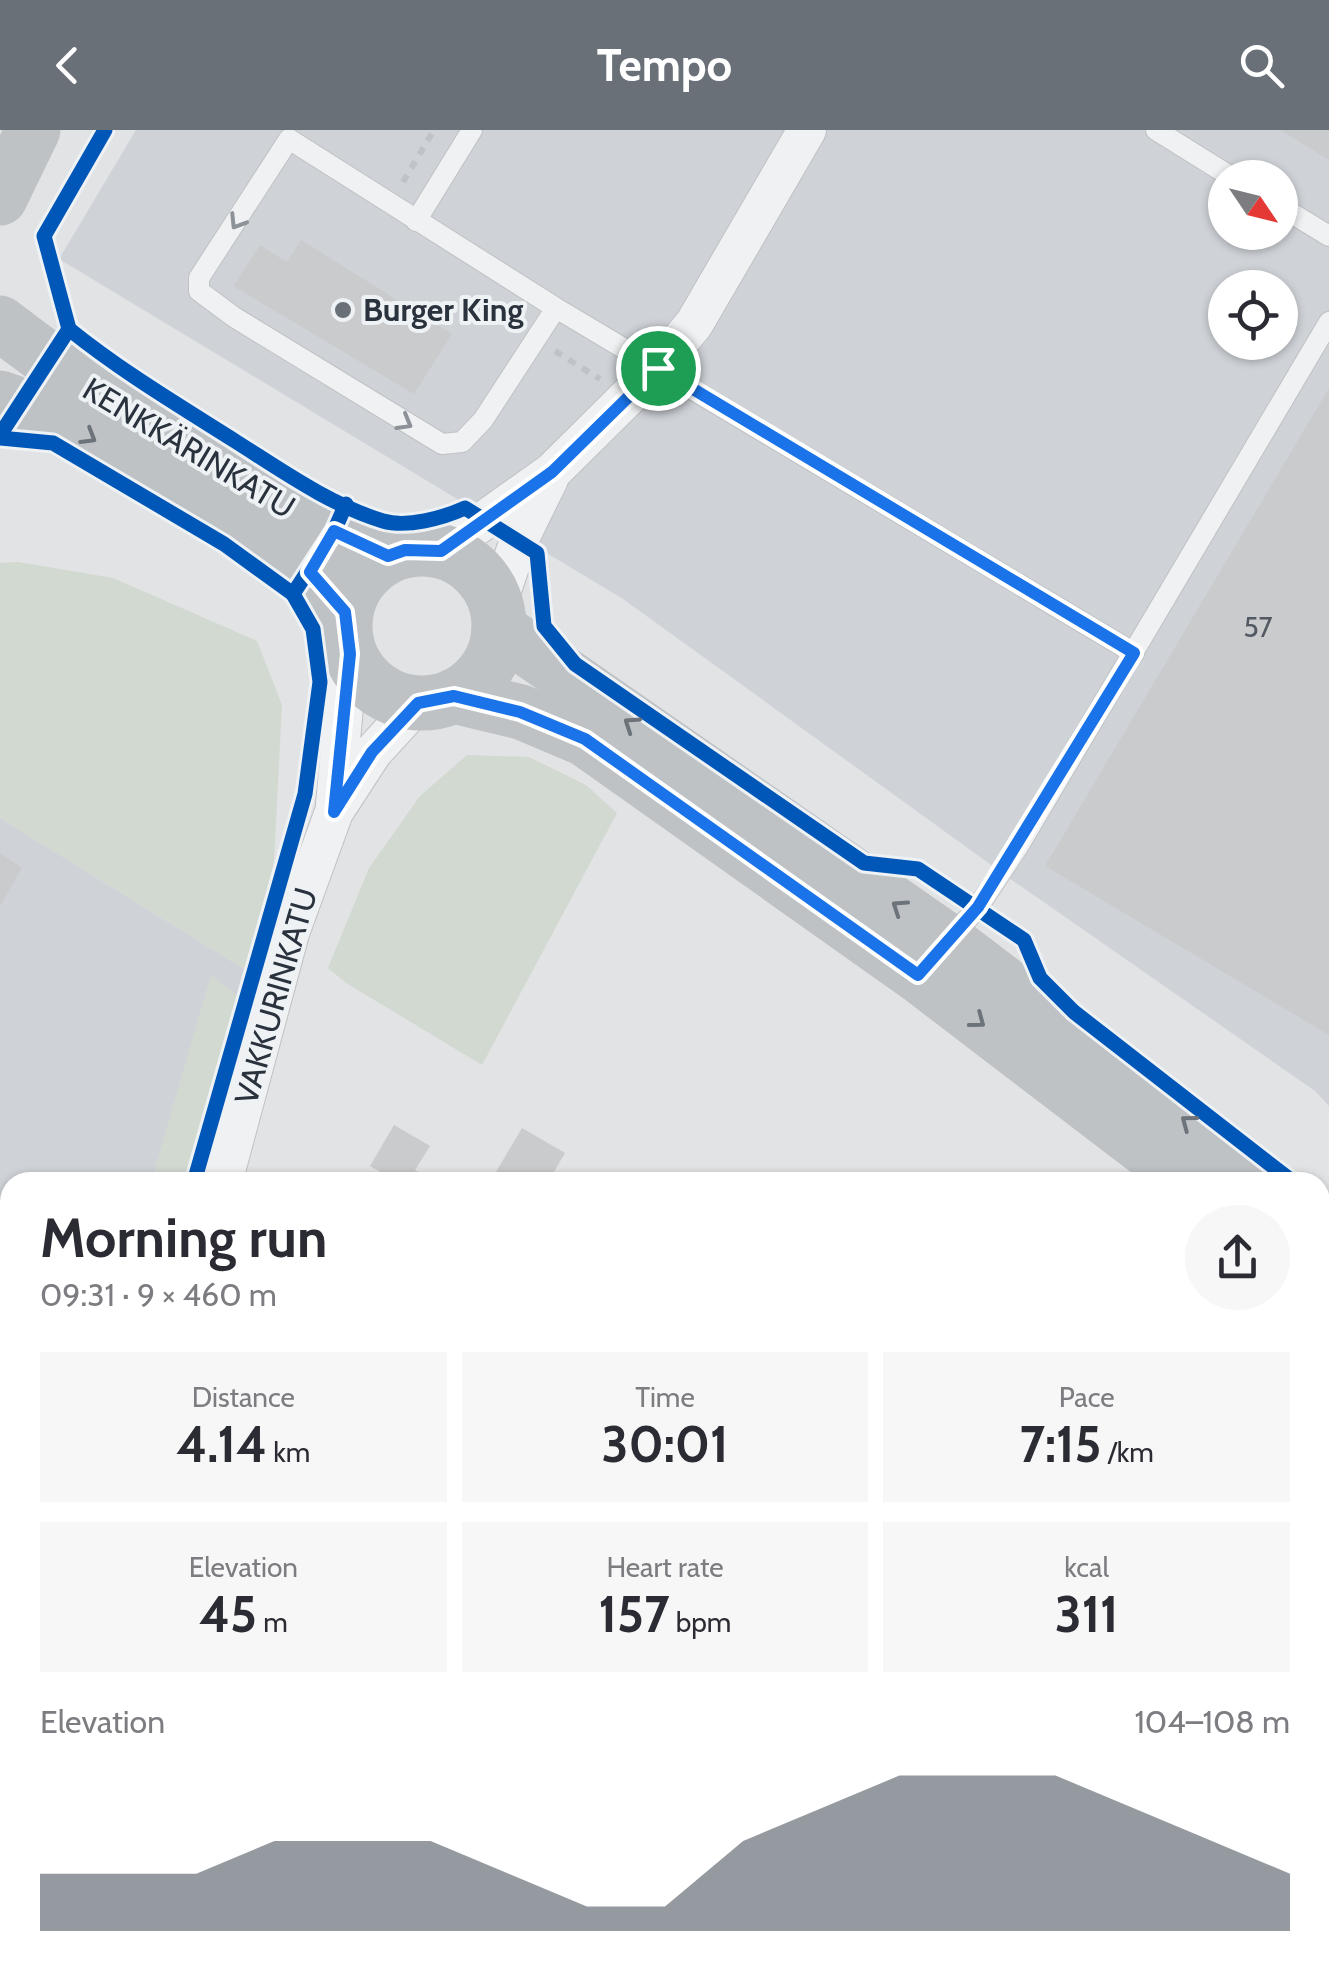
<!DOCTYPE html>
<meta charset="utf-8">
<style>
:root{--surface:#fff;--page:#f7f7f7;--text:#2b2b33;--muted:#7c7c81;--accent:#697078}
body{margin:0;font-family:Cabin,sans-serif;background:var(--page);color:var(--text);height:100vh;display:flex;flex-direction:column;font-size:38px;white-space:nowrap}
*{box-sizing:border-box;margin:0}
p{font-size:32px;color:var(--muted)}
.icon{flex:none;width:55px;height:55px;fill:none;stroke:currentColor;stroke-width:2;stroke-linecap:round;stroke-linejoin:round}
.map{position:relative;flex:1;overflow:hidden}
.drawer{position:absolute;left:0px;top:1042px;width:1330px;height:812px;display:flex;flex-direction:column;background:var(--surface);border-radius:30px 30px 0 0;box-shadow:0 2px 8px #0004}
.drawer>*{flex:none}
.needle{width:65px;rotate:125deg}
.buttons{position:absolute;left:1208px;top:30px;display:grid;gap:20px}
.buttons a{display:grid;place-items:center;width:90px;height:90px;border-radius:50%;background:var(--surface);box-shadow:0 2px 8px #0004;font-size:50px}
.pin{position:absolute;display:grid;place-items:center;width:85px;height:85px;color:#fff;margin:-42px;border:5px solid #fff;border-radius:50%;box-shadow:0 2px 10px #0007}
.round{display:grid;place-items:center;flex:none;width:105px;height:105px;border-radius:52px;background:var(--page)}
.summary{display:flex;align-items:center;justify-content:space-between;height:170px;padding:0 40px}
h1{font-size:55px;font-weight:700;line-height:75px}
.figures{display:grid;grid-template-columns:repeat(3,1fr);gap:15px;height:170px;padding:10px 40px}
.figures div{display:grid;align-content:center;border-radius:0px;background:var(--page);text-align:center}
.figures b{font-size:50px;font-weight:700}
.figures small{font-size:28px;font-weight:400}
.figures p{font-size:28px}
.chart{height:280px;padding:20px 40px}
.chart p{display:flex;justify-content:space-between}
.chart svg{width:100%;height:180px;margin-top:10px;fill:var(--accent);opacity:.7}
header{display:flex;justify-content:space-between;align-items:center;height:130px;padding:0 40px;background:var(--accent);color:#fff;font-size:45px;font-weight:700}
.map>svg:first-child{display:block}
.built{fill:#cfd3d8;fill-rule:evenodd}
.green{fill:#d2d9d1}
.building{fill:#c9cbcd}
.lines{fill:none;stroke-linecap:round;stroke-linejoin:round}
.lane-casing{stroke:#bfc1c3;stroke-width:22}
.street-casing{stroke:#bfc1c3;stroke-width:40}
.path{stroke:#bfc2c6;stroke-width:6;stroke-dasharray:8 8;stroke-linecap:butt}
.lane{stroke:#f0f1f2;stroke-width:20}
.street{stroke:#f0f1f2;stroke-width:38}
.secondary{stroke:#bfc2c5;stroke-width:55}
.cycleway-casing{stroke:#eef2f5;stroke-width:21}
.cycleway{stroke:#0057b8;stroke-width:15}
.oneway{stroke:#8c9298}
.oneway2{stroke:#6c737a}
.route-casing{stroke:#fff;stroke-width:20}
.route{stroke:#1a73e8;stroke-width:12}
.poi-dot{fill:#697078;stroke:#eef2f5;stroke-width:4}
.labels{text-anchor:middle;stroke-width:8;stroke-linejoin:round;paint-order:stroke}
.number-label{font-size:28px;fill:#525962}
.poi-label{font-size:32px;font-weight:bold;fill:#29323d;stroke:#eef2f5;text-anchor:start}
.street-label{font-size:32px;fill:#29323d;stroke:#eef2f5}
</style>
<header><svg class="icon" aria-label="back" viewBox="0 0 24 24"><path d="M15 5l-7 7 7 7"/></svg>Tempo<svg class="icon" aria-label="search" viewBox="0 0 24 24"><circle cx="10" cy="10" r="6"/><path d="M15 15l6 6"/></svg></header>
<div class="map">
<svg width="1329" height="1854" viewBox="0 0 1329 1854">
<rect width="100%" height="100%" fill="#e1e3e5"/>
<!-- built -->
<g class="built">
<path d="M 136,0 L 1329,0 L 1329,976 L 1315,961 L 1012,750 L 623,469 L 59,129 ZM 1225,48 L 1280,48 L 1280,102 L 1225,102 ZM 1225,158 L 1280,158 L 1280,212 L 1225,212 Z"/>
<path d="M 0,688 L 249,842 L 185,1052 L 10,1052 L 10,1625 L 0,1657 Z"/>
</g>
<!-- green -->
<g class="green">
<path d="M 18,432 L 113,448 L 257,511 L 282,575 L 274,731 L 249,842 L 0,688 L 0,433 Z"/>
<path d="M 467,625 L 529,627 L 586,655 L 617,683 L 482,935 L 346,853 L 328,838 L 369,738 L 420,666 Z"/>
<path d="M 211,845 L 241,869 L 185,1052 L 151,1052 Z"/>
</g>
<!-- building -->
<g class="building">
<path d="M 1280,0 L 1329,0 L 1329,30 Z"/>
<path d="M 301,110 L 452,204 L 414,264 L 233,156 L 260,115 L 287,132 Z"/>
<path d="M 1329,258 L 1329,905 L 1045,736 Z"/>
<path d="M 0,723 L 22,738 L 0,776 Z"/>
<path d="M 394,995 L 430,1016 L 415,1040 L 425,1046 L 422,1052 L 398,1052 L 370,1036 Z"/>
<path d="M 522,998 L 565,1023 L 548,1052 L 490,1052 Z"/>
<path d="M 52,1845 L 179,1845 L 194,1854 L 47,1854 Z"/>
</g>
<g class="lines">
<!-- lane casing -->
<g class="lane-casing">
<g id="lane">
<path d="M 1156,0 L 1233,48"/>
<path d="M 1280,76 L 1329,106"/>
<path d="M 416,91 L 472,0"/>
<path d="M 556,178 L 483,290 L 462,312 L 442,314 L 234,187 L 199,161 L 199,148 L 289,9 L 556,178 L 1134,523"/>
<path d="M 949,810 L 978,777 L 1018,717 L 1329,192"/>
<path d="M 0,1275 L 10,1257"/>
<path d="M 0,1558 L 10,1566"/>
<path d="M 322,1845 L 349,1854"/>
</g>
</g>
<!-- street casing -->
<g class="street-casing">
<g id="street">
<path d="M 441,421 L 552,342 L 658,237 L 694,194 L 807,0"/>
<path d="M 497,475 L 519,410 L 549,349"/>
<path d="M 335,674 L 349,524"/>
<path d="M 223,1052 L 290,803 L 334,682 L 373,622 L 418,573"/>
<path d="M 1320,1430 L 1329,1421"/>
<path d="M 1320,1484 L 1329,1483"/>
<path d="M 0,1764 L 10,1737"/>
<path d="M 621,1854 L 634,1845"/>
</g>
</g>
<!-- path -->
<g class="path">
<path d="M 403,52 L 434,0"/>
<path d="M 555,221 L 600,249"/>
</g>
<!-- lane -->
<use href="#lane" class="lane"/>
<!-- street -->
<use href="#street" class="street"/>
<!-- secondary -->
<g class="secondary">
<path d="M 0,68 L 33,0"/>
<path d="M 0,193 C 120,286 251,363 388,426"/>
<path d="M 0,268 L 54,287 L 293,428 L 310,441 L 345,482"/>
<circle cx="422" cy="496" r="77"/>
<path d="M 499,499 L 948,811 L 1265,1052"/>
<path d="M 454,566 L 521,582 L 585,609 L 918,845 L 1189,1052"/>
<path d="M 1320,1107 L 1329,1118"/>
<path d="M 1320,1202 L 1329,1218"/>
</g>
<!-- cycleway casing -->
<g class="cycleway-casing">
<g id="cycleway">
<path d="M 69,199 C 121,241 178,275 235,311 C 281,340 330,375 383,391 C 407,398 443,388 465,378 L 537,423 L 544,496 L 575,534 L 864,733 L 918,739 L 1024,810 L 1040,848 L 1074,882 L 1293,1052"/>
<path d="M 0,305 L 69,199 L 44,106 L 105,0"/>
<path d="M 0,308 L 53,313 L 224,414 L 293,464 L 334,401 L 346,374"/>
<path d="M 194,1052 L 305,664 L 320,552 L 313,499 L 293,464"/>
</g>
</g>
<!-- cycleway -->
<use href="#cycleway" class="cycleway"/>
</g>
<!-- one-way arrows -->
<defs><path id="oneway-chevron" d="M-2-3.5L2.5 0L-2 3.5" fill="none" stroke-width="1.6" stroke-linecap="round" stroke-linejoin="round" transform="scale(2.5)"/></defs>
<g class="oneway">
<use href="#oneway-chevron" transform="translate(237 92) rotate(122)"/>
<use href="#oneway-chevron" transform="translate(405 293) rotate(30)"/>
</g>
<g class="oneway2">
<use href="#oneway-chevron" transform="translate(89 307) rotate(31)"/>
<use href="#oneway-chevron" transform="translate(631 594) rotate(-146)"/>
<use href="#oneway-chevron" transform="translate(899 777) rotate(-146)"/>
<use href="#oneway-chevron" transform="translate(978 891) rotate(37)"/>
<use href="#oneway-chevron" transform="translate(1188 992) rotate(-143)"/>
</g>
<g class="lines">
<!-- route casing -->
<g class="route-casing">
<path id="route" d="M 658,238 L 1134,523 L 978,777 L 918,845 L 585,609 L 520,582 L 454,566 L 418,573 L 372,622 L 334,682 L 350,524 L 345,482 L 310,442 L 334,401 L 388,426 L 405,420 L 441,421 L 552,342 Z"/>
</g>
<!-- route -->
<use href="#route" class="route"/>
</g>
<!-- markers -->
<circle class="poi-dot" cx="343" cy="180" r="10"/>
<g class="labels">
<!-- number labels -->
<g class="number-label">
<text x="1258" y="507">57</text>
</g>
<!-- poi labels -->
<g class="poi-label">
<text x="363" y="191">Burger King</text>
</g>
<!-- street labels -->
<g class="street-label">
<text transform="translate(189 318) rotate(31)" y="11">KENKKÄRINKATU</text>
<text transform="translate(276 866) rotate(-74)" y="11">VAKKURINKATU</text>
</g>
</g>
</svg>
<div class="buttons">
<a><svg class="needle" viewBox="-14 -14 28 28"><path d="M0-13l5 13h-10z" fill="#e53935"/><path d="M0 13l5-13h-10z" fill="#7c7c81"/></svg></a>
<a><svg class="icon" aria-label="locate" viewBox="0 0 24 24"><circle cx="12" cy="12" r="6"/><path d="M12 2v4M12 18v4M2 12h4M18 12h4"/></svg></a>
</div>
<div class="pin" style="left:658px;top:238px;background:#1e9e55"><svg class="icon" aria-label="arrive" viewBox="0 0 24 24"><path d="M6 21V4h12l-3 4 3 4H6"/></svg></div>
<section class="drawer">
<div class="summary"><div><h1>Morning run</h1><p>09:31 · 9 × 460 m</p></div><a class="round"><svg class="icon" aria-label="share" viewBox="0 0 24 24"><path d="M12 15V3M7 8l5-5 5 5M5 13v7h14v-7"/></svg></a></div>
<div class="figures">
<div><p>Distance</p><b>4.14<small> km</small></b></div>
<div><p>Time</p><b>30:01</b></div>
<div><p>Pace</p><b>7:15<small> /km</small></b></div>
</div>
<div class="figures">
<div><p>Elevation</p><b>45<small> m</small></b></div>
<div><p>Heart rate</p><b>157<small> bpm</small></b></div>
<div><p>kcal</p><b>311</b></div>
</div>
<div class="chart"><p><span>Elevation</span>104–108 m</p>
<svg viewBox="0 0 160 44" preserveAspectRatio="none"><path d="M0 44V30L10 30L20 30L30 22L40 22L50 22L60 30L70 38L80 38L90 22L100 14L110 6L120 6L130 6L140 14L150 22L160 30V44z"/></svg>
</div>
</section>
</div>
